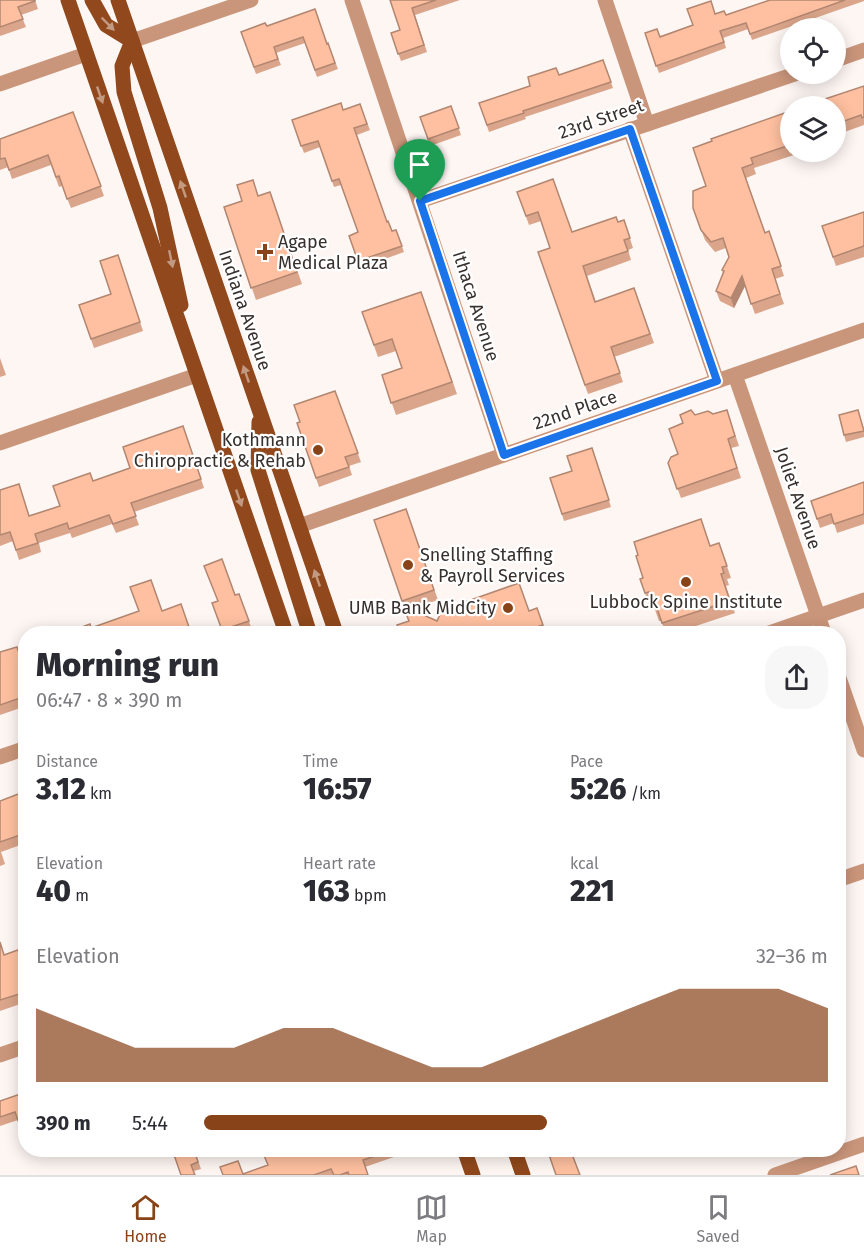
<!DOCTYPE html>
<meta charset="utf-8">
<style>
:root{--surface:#fff;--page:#f7f7f7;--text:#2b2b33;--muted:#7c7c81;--line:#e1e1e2;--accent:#884319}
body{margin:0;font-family:"Fira Sans",sans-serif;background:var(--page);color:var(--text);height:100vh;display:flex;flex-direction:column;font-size:22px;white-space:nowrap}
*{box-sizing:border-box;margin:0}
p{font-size:20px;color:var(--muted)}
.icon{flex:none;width:33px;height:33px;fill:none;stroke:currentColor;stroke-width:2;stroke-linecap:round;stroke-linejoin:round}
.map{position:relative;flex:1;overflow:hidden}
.panel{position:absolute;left:18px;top:626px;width:828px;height:531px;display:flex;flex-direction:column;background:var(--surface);border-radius:24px;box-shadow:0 3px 15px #0003}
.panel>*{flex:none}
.fabs{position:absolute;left:780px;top:18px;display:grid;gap:12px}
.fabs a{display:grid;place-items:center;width:66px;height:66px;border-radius:50%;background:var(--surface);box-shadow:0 3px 15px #0003;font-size:30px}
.pin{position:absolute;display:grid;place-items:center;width:51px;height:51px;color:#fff;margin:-62px -26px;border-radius:50% 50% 50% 0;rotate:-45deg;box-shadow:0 0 6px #0007}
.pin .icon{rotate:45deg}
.round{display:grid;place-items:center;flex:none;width:63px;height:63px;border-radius:24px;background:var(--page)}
.overview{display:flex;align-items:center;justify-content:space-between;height:102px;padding:0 18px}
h1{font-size:33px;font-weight:800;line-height:45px}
.stats{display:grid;grid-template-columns:repeat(3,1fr);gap:9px;height:102px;padding:6px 18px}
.stats div{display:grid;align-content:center}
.stats b{font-size:30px;font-weight:800}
.stats small{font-size:16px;font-weight:400}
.stats p{font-size:16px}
.chart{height:168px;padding:12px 18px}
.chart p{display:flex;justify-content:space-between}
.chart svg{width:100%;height:108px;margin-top:6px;fill:var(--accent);opacity:.7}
ul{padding:0 18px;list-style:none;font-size:20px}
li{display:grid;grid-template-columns:96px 72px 1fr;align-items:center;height:45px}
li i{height:15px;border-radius:8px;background:var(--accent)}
.dock{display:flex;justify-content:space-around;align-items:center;height:84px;border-top:2px solid var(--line);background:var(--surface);font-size:16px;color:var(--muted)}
.dock a{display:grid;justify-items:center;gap:3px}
.dock .on{color:var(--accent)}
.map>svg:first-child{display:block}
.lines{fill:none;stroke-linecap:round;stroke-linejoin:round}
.minor{stroke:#ca967b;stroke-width:15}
.major{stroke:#90481c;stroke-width:15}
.wall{fill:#daa58a}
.shaded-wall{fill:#b28670}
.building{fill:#fec0a0;stroke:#b28670;stroke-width:1.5}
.oneway{fill:#c29a82}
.route-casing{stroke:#fff;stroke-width:12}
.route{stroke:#1a73e8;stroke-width:8}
.poi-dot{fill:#884319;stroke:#fff;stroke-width:2}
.labels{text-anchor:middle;stroke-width:4.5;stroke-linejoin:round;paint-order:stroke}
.street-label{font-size:18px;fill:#37302c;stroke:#fff}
.poi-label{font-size:18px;fill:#37302c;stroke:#fff;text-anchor:start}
</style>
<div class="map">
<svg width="864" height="1175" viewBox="0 0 864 1175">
<rect width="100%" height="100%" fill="#fef6f3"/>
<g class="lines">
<!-- minor -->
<g class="minor">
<path d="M 352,0 L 504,455"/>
<path d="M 605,0 L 647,124"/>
<path d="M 132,41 L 251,0"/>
<path d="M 836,60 L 864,50"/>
<path d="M 0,84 L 86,54"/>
<path d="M 630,129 L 717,381"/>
<path d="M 420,201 L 795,74"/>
<path d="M 735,375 L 824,633"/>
<path d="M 0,443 L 197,375"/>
<path d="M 299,526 L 864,330"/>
<path d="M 769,633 L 864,600"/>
<path d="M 838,675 L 864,750"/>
<path d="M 0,757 L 26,748"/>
<path d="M 838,880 L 864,871"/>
<path d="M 0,1055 L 26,1046"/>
<path d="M 775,1175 L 864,1144"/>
</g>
<!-- major -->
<g class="major">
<path d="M 68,0 L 286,633"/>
<path d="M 92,0 L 106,25 L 132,41 L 122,66 L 124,92 L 160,208 L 181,305"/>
<path d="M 118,0 L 336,633"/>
<path d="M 259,422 L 258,470 L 308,628 L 307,633"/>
<path d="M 464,1149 L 473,1175"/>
<path d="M 514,1149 L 523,1175"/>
</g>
</g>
<!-- wall -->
<g class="wall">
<path d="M 0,0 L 35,0 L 38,9 L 21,15 L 26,27 L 0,36 Z"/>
<path d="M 390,0 L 460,0 L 415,15 L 427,52 L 401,61 L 391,33 L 400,30 Z"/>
<path d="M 770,0 L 864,0 L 864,1 L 752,40 L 748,29 L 723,38 L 726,48 L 659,73 L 645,33 L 660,36 L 693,25 L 715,14 L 726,15 Z"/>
<path d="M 267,26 L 327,44 L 328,43 L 338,69 L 317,77 L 305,43 L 276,53 L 281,65 L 256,74 L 241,32 Z"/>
<path d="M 603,60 L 613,88 L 525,117 L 526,119 L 489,132 L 479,103 Z"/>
<path d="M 864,86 L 864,125 L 836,135 L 836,106 Z"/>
<path d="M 360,104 L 370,130 L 357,135 L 387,222 L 392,231 L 396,230 L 404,252 L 360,268 L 349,236 L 358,232 L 341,185 L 334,187 L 320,147 L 304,153 L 292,120 L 343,110 Z"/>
<path d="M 451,106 L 461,135 L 430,146 L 420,117 Z"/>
<path d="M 790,111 L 790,152 L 803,152 L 754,168 L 756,174 L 746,178 L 765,233 L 769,231 L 784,276 L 775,279 L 784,304 L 755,314 L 745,286 L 734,308 L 720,301 L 716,291 L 723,273 L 722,270 L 729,257 L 726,248 L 715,252 L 705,240 L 693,208 L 706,186 L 712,141 Z"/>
<path d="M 73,112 L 104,196 L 71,208 L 62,186 L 59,187 L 51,165 L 12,179 L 8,167 L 0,170 L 0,139 Z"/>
<path d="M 270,192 L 302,284 L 256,300 L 224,207 Z"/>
<path d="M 517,192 L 572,232 L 624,220 L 633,248 L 628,250 L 631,260 L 587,276 L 596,302 L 634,288 L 654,343 L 614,357 L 623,382 L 588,394 L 538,252 L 550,248 L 541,221 L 529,225 Z"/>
<path d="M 864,212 L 864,257 L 836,266 L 822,226 Z"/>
<path d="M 118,255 L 143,331 L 94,348 L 79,305 L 111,294 Z"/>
<path d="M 421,292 L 457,394 L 396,415 L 382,375 L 402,368 L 396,351 L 378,357 L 362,312 Z"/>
<path d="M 0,358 L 6,375 L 0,377 Z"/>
<path d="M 335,391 L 361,462 L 349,466 L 352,475 L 319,487 L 297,423 L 300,422 Z"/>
<path d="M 727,410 L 739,446 L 731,448 L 741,478 L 681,498 L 668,463 L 678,454 L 683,423 L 695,415 L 713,414 Z"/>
<path d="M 858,410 L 864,430 L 864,437 L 846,442 L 844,435 Z"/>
<path d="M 183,426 L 204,488 L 134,512 L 139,525 L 116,533 L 112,524 L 72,538 L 70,533 L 39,543 L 41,552 L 19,560 L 13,541 L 0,546 L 0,490 L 30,516 L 60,506 L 93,481 L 130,468 Z"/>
<path d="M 592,448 L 611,507 L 564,521 L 550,478 L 572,471 Z"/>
<path d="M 864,482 L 864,524 L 837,533 L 834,523 L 820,528 L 817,519 Z"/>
<path d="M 406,509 L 438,600 L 411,609 L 437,621 L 529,611 L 537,608 L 546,633 L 400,633 L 409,621 L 374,520 Z"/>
<path d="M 719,543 L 731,578 L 727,579 L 729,585 L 726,586 L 735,613 L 675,633 L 666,633 L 661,621 L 659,621 L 653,604 L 649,605 L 645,593 L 710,546 Z"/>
<path d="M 239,594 L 251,627 L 233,633 L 223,633 L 212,603 Z"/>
<path d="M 181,604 L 191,633 L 71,633 L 162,611 Z"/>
<path d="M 0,652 L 21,659 L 26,658 L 26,706 L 0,715 Z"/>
<path d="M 26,790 L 26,843 L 1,852 L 5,864 L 0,866 L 0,801 L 21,793 Z"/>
<path d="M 0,942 L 4,955 L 26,947 L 26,1002 L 0,1011 Z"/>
<path d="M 26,1092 L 26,1139 L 25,1140 L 18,1120 L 0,1126 L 0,1101 Z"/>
<path d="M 194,1149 L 201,1169 L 181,1175 Z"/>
<path d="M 274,1149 L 417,1149 L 365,1167 L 368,1175 L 223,1175 L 243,1174 L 268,1165 Z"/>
</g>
<!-- shaded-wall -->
<path class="shaded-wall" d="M 742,276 L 745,286 L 734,308 L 731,298 Z"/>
<!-- building -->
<g class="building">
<path d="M 0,0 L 35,0 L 35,1 L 18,7 L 23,19 L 0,27 Z"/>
<path d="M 390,0 L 436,0 L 412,8 L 424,45 L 398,54 L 391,33 L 400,30 Z"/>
<path d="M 770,0 L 845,0 L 750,34 L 746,23 L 720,31 L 724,42 L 656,66 L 645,33 L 657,29 L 660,37 L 693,25 L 687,9 L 711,1 L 715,14 L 724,11 L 726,15 Z"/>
<path d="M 315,9 L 327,44 L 328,43 L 335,63 L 315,70 L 303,37 L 274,47 L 278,59 L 254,67 L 241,32 L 265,23 L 267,26 Z"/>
<path d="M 603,60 L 611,82 L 523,111 L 524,113 L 487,125 L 479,103 L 530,86 L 528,77 L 556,68 L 559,75 Z"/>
<path d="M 864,86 L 864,117 L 862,118 L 861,115 L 836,124 L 836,106 L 804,106 Z"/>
<path d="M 341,103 L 343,110 L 360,104 L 367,124 L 354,128 L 387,222 L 388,221 L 392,231 L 396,230 L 402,246 L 358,261 L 349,236 L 358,232 L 339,179 L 332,181 L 318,141 L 301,146 L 292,120 Z"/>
<path d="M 451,106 L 459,128 L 428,139 L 420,117 Z"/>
<path d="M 790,111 L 790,145 L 751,158 L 753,164 L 742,168 L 765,233 L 769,231 L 781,266 L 772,269 L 780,294 L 751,304 L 742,276 L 731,298 L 716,291 L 724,271 L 722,270 L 729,257 L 723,238 L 711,242 L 701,230 L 693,208 L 693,191 L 706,186 L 693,148 L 712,141 L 711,139 Z"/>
<path d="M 73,112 L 101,186 L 67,199 L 59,176 L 56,177 L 48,155 L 9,170 L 5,158 L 0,159 L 0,139 Z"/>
<path d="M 553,179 L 572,232 L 616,217 L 618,222 L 624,220 L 630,238 L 624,240 L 628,251 L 583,266 L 595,302 L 634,288 L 650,334 L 611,347 L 620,373 L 585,385 L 538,252 L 550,248 L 538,212 L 526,216 L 517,192 Z"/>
<path d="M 253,180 L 258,196 L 270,192 L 297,272 L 251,288 L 224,207 L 242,201 L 237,185 Z"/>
<path d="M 864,212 L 864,246 L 833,257 L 822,226 Z"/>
<path d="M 118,255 L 140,322 L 91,339 L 79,305 L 111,294 L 100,261 Z"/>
<path d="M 421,292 L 452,382 L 391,403 L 382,375 L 402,368 L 392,339 L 374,345 L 362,312 Z"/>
<path d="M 335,391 L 358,453 L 345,457 L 349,467 L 316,478 L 297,423 L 300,422 L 294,405 Z"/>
<path d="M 691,410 L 695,415 L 708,411 L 713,414 L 727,410 L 735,436 L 728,439 L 737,468 L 677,489 L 668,463 L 671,457 L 678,454 L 669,429 L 683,423 L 680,415 Z"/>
<path d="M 858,410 L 864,431 L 844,435 L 839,415 Z"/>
<path d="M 183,426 L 201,479 L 131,503 L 136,516 L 113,524 L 109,515 L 69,529 L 67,523 L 35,534 L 38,543 L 16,550 L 10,532 L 0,535 L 0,490 L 19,484 L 29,516 L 60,506 L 53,486 L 90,473 L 93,481 L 130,468 L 123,447 Z"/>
<path d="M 592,448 L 609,500 L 562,514 L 550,478 L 572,471 L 567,456 Z"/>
<path d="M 864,482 L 864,514 L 834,524 L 831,514 L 817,519 L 811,501 Z"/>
<path d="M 406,509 L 434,590 L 402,601 L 374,520 Z"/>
<path d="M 701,519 L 710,546 L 719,543 L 727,566 L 722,567 L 724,573 L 721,574 L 730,601 L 662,623 L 657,608 L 655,609 L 649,592 L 645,593 L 640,579 L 643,578 L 636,556 L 638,555 L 634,542 Z"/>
<path d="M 222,559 L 235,595 L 239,594 L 249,621 L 222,630 L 212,603 L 218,601 L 204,566 Z"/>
<path d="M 151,580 L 162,611 L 181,604 L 189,627 L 180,631 L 181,633 L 71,633 L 71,631 L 90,624 L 91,628 L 139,611 L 130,587 Z"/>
<path d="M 519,583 L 529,611 L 537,608 L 543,625 L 519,633 L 400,633 L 397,625 L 409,621 L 403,606 L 437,621 L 442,610 Z"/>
<path d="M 17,647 L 21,659 L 26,658 L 26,696 L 0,705 L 0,652 Z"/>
<path d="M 26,790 L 26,833 L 0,842 L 0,801 L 21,793 L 21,791 Z"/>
<path d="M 0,942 L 4,955 L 26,947 L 26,992 L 0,1000 Z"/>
<path d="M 26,1092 L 26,1130 L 22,1131 L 15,1112 L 0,1117 L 0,1101 Z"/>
<path d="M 172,1149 L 194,1149 L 198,1162 L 191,1165 L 195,1175 L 181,1175 Z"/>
<path d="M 274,1149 L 396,1149 L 363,1160 L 368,1175 L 349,1175 L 348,1172 L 340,1175 L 334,1175 L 331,1169 L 314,1175 L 223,1175 L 220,1167 L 238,1161 L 243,1174 L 268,1165 L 263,1153 Z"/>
<path d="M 547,1149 L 570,1149 L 580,1175 L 556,1175 Z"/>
<path d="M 856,1166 L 859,1175 L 830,1175 Z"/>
</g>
<!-- one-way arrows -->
<defs><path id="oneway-solid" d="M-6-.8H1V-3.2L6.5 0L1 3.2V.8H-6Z" transform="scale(1.5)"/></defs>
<g class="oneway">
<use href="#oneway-solid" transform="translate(108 24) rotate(45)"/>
<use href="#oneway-solid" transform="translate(100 95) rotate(71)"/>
<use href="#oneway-solid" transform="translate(183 189) rotate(-109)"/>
<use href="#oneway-solid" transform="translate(171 259) rotate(78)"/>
<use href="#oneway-solid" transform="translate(246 374) rotate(-109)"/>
<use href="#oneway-solid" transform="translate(239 498) rotate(71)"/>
<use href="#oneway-solid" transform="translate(317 578) rotate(-109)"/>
</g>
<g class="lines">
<!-- route casing -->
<g class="route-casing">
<path id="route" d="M 630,129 L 717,381 L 504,455 L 420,201 Z"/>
</g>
<!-- route -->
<use href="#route" class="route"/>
</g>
<!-- markers -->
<g class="poi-dot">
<path d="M262 243h6v6h6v6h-6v6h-6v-6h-6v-6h6z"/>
<circle cx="318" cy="450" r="6"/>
<circle cx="408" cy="565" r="6"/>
<circle cx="686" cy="582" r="6"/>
<circle cx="508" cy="608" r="6"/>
</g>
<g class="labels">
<!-- street labels -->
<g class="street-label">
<text transform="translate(601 119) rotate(-19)" y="6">23rd Street</text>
<text transform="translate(476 306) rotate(72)" y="6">Ithaca Avenue</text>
<text transform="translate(245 310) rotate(71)" y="6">Indiana Avenue</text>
<text transform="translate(575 410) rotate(-19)" y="6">22nd Place</text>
<text transform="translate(798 498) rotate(71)" y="6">Joliet Avenue</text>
</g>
<!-- poi labels -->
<g class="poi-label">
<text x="278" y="248">Agape<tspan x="278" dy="21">Medical Plaza</tspan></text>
<text x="306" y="446" text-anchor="end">Kothmann<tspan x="306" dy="21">Chiropractic &amp; Rehab</tspan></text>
<text x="420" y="561">Snelling Staffing<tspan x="420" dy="21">&amp; Payroll Services</tspan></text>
<text x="686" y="608" text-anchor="middle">Lubbock Spine Institute</text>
<text x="496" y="614" text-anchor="end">UMB Bank MidCity</text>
</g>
</g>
</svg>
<div class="fabs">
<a><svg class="icon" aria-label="locate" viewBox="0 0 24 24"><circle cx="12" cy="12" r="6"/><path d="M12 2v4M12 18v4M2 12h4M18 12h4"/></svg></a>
<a><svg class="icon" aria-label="layers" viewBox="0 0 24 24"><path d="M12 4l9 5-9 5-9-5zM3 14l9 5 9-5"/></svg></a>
</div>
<div class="pin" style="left:420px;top:201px;background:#1e9e55"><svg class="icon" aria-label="arrive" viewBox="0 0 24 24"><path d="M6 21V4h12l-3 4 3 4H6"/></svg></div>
<section class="panel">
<div class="overview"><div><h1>Morning run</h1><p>06:47 · 8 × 390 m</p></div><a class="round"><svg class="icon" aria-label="share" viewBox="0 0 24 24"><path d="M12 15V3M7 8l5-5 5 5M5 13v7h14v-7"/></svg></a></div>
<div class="stats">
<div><p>Distance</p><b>3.12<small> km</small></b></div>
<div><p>Time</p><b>16:57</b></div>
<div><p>Pace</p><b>5:26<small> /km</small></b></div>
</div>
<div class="stats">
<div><p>Elevation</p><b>40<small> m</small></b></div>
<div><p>Heart rate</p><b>163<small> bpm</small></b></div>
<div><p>kcal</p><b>221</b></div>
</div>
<div class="chart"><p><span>Elevation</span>32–36 m</p>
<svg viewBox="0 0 160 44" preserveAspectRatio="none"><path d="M0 44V14L10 22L20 30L30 30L40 30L50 22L60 22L70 30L80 38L90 38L100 30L110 22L120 14L130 6L140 6L150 6L160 14V44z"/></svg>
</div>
<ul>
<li><b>390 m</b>5:44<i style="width:55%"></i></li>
</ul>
</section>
</div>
<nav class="dock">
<a class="on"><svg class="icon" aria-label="home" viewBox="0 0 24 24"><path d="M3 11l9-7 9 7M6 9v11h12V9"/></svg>Home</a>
<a><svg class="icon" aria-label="map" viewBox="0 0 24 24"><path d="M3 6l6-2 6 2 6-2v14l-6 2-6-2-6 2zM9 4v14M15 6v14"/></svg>Map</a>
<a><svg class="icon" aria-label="saved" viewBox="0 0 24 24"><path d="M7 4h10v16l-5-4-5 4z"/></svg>Saved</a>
</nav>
